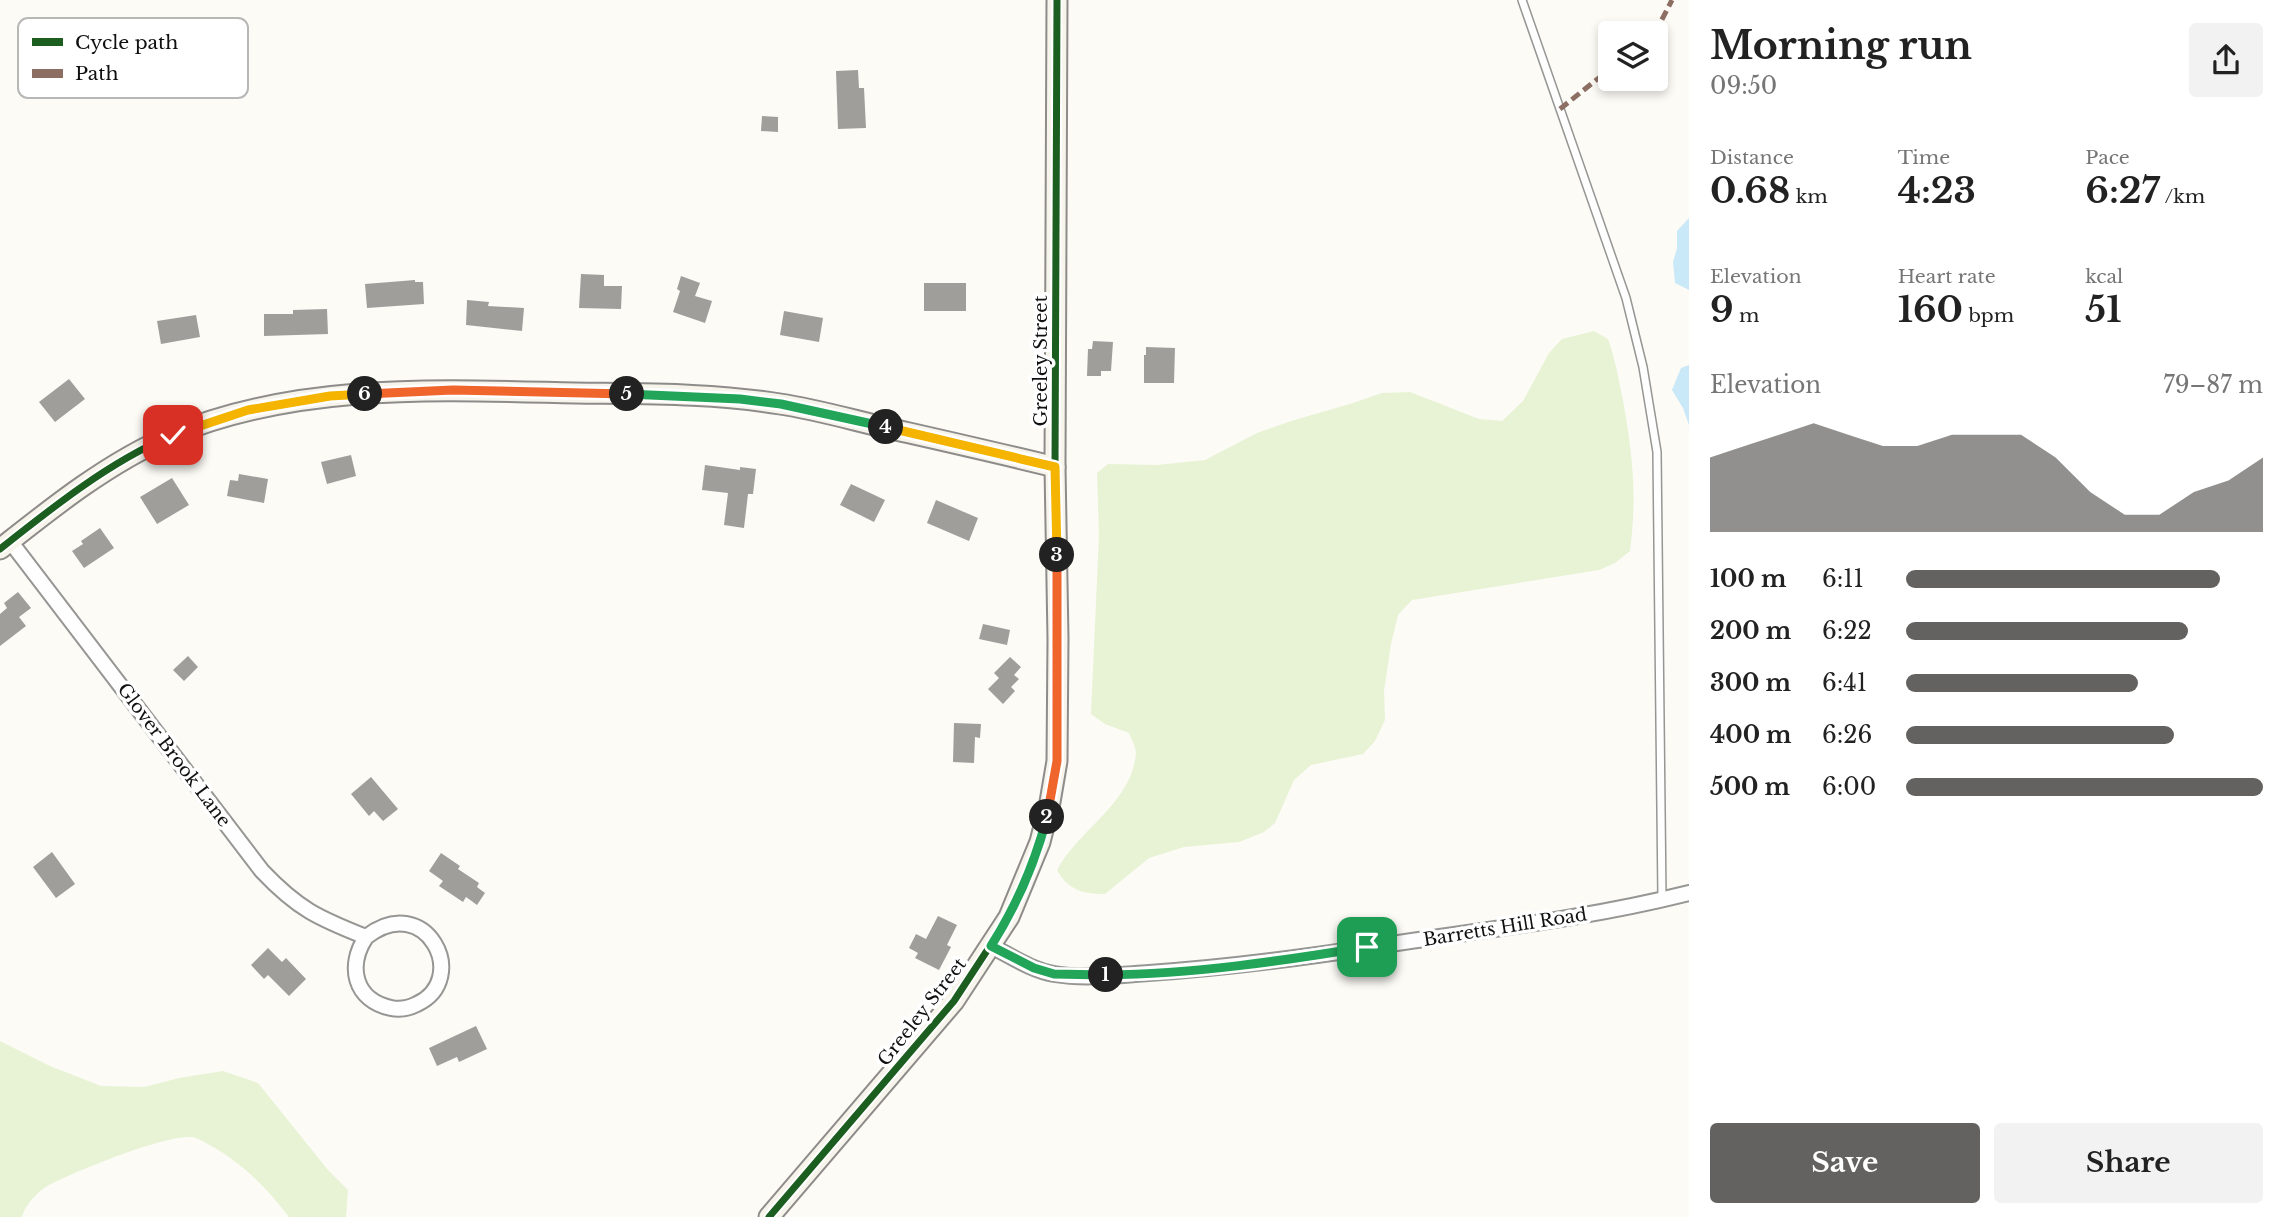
<!DOCTYPE html>
<meta charset="utf-8">
<style>
:root{--surface:#fff;--page:#f2f2f2;--text:#222;--muted:#767676;--accent:#636260}
body{margin:0;font-family:"Libre Baskerville",serif;background:var(--page);color:var(--text);height:100vh;display:flex;flex-direction:column;font-size:26px;white-space:nowrap}
*{box-sizing:border-box;margin:0}
p{font-size:23px;color:var(--muted)}
.icon{flex:none;width:38px;height:38px;fill:none;stroke:currentColor;stroke-width:2;stroke-linecap:round;stroke-linejoin:round}
.map{position:relative;flex:1;overflow:hidden}
.drawer{display:flex;flex-direction:column;background:var(--surface);width:595px}
.drawer>*{flex:none}
.tools{position:absolute;left:1598px;top:21px;display:grid;gap:14px}
.tools a{display:grid;place-items:center;width:70px;height:70px;border-radius:7px;background:var(--surface);box-shadow:0 4px 10px #0003;font-size:35px}
.pin{position:absolute;display:grid;place-items:center;width:60px;height:60px;color:#fff;margin:-30px;border-radius:14px;box-shadow:0 4px 10px #0006}
.km{position:absolute;width:35px;height:35px;margin:-18px;border-radius:50%;background:#222;color:#fff;font-size:19px;line-height:35px;text-align:center}
.round{display:grid;place-items:center;flex:none;width:74px;height:74px;border-radius:7px;background:var(--page)}
.headline{display:flex;align-items:center;justify-content:space-between;height:119px;padding:0 21px}
h1{font-size:38px;font-weight:700;line-height:52px}
.stats{display:grid;grid-template-columns:repeat(3,1fr);gap:10px;height:119px;padding:7px 21px}
.stats div{display:grid;align-content:center}
.stats b{font-size:35px;font-weight:700}
.stats small{font-size:19px;font-weight:400}
.stats p{font-size:19px}
.chart{height:196px;padding:14px 21px}
.chart p{display:flex;justify-content:space-between}
.chart svg{width:100%;height:126px;margin-top:7px;fill:var(--accent);opacity:.7}
.primary-button{display:flex;gap:14px;margin-top:auto;padding:14px 21px}
.primary-button a{flex:1;height:80px;border-radius:7px;background:var(--accent);color:#fff;font-size:28px;font-weight:700;line-height:80px;text-align:center}
.primary-button a+a{background:var(--page);color:var(--text)}
ul{padding:0 21px;list-style:none;font-size:23px}
li{display:grid;grid-template-columns:112px 84px 1fr;align-items:center;height:52px}
li i{height:18px;border-radius:9px;background:var(--accent)}
main{display:flex;flex:1;min-height:0}
.map>svg:first-child{display:block}
.green{fill:#e7f3d4}
.water{fill:#cae9f8}
.building{fill:#a09e9b}
.lines{fill:none;stroke-linecap:round;stroke-linejoin:round}
.lane-casing{stroke:#969694;stroke-width:10}
.street-casing{stroke:#969694;stroke-width:18}
.secondary-casing{stroke:#8d8c8a;stroke-width:23}
.lane{stroke:#fffefe;stroke-width:7}
.street{stroke:#fffefe;stroke-width:14}
.secondary{stroke:#f6f4eb;stroke-width:19}
.quiet{stroke:#8d6e63;stroke-width:5;stroke-dasharray:10 5;stroke-linecap:butt}
.cycleway-casing{stroke:#fff;stroke-width:11}
.cycleway{stroke:#1b5e20;stroke-width:7}
.split-1-casing{stroke:#fff;stroke-width:14}
.split-2-casing{stroke:#fff;stroke-width:14}
.split-3-casing{stroke:#fff;stroke-width:14}
.split-4-casing{stroke:#fff;stroke-width:14}
.split-5-casing{stroke:#fff;stroke-width:14}
.split-6-casing{stroke:#fff;stroke-width:14}
.split-7-casing{stroke:#fff;stroke-width:14}
.split-1{stroke:#22a559;stroke-width:9}
.split-2{stroke:#22a559;stroke-width:9}
.split-3{stroke:#f0652b;stroke-width:9}
.split-4{stroke:#f5b400;stroke-width:9}
.split-5{stroke:#22a559;stroke-width:9}
.split-6{stroke:#f0652b;stroke-width:9}
.split-7{stroke:#f5b400;stroke-width:9}
.labels{text-anchor:middle;stroke-width:7;stroke-linejoin:round;paint-order:stroke}
.street-label{font-size:18px;fill:#101010;stroke:#fff}
.key{fill:#fff;stroke:#b7b7b7;stroke-width:2}
.key-label{font-size:19px;fill:#101010}
</style>
<main>
<div class="map">
<svg width="1689" height="1217" viewBox="0 0 1689 1217">
<rect width="100%" height="100%" fill="#fcfbf6"/>
<!-- green -->
<g class="green">
<path d="M 1594,331 L 1608,339 C 1615,359 1619,380 1623,401 C 1633,455 1637,497 1630,551 L 1615,563 L 1599,570 L 1412,600 L 1398,615 L 1391,644 L 1384,691 L 1385,720 L 1375,741 L 1363,754 L 1311,765 L 1294,780 L 1275,823 L 1264,832 L 1239,842 L 1184,847 L 1149,858 L 1105,894 C 1083,894 1068,890 1057,870 C 1079,829 1131,804 1136,754 C 1136,747 1132,740 1129,733 L 1105,724 L 1091,714 L 1099,535 L 1097,473 L 1108,464 L 1157,465 L 1205,460 L 1257,433 L 1291,421 L 1350,404 L 1382,393 L 1410,392 L 1479,419 L 1502,421 L 1523,401 L 1549,353 L 1562,339 Z"/>
<path d="M 0,1041 L 50,1066 L 101,1086 L 144,1087 L 179,1078 L 223,1071 L 258,1083 L 328,1170 L 348,1190 L 346,1217 L 289,1217 C 268,1189 245,1166 215,1148 C 209,1145 202,1140 196,1138 C 174,1130 72,1173 49,1185 C 38,1191 25,1205 22,1217 L 0,1217 Z"/>
</g>
<!-- water -->
<g class="water">
<path d="M 1689,218 L 1689,290 L 1675,283 L 1673,262 L 1677,248 L 1677,231 Z"/>
<path d="M 1689,365 L 1689,425 L 1683,408 L 1672,390 L 1681,368 Z"/>
</g>
<!-- building -->
<g class="building">
<path d="M 858,70 L 859,88 L 864,88 L 866,128 L 838,129 L 836,71 Z"/>
<path d="M 762,116 L 778,117 L 778,132 L 761,131 Z"/>
<path d="M 581,274 L 604,275 L 604,286 L 622,286 L 621,309 L 579,308 Z"/>
<path d="M 681,276 L 700,283 L 695,296 L 712,301 L 705,323 L 673,312 L 680,291 L 677,289 Z"/>
<path d="M 415,280 L 415,282 L 423,282 L 424,304 L 367,308 L 365,284 Z"/>
<rect x="924" y="283" width="42" height="28"/>
<path d="M 467,300 L 489,302 L 488,306 L 524,308 L 522,331 L 466,325 Z"/>
<path d="M 327,309 L 328,334 L 264,336 L 264,314 L 293,314 L 293,310 Z"/>
<path d="M 784,311 L 823,318 L 819,342 L 780,335 Z"/>
<path d="M 196,315 L 200,337 L 161,344 L 157,321 Z"/>
<path d="M 1093,341 L 1113,342 L 1111,371 L 1101,371 L 1101,376 L 1087,376 L 1088,349 L 1092,349 Z"/>
<path d="M 1146,347 L 1175,348 L 1174,383 L 1144,383 L 1144,355 L 1146,355 Z"/>
<path d="M 69,379 L 85,399 L 55,422 L 39,402 Z"/>
<path d="M 351,455 L 356,476 L 327,484 L 321,462 Z"/>
<path d="M 705,465 L 740,470 L 740,467 L 756,469 L 753,494 L 748,494 L 744,528 L 724,525 L 728,493 L 702,490 Z"/>
<path d="M 239,474 L 268,479 L 264,503 L 227,496 L 230,480 L 238,481 Z"/>
<path d="M 172,478 L 189,505 L 157,524 L 140,497 Z"/>
<path d="M 851,484 L 885,500 L 874,522 L 840,505 Z"/>
<path d="M 936,500 L 978,518 L 969,541 L 927,523 Z"/>
<path d="M 100,528 L 114,548 L 84,568 L 72,551 L 83,544 L 81,541 Z"/>
<path d="M 18,592 L 31,608 L 19,617 L 26,626 L 0,646 L 0,614 L 7,608 L 4,603 Z"/>
<path d="M 983,624 L 1010,630 L 1007,645 L 979,639 Z"/>
<path d="M 188,656 L 198,667 L 184,681 L 173,670 Z"/>
<path d="M 1010,657 L 1021,667 L 1014,675 L 1019,679 L 1011,687 L 1015,691 L 1003,704 L 988,689 L 999,678 L 994,673 Z"/>
<path d="M 954,723 L 981,724 L 980,738 L 975,737 L 974,763 L 953,762 Z"/>
<path d="M 371,777 L 398,809 L 383,821 L 374,811 L 369,816 L 351,794 Z"/>
<path d="M 52,852 L 75,884 L 56,898 L 33,867 Z"/>
<path d="M 441,853 L 460,866 L 458,869 L 479,883 L 477,887 L 485,893 L 477,905 L 466,897 L 463,902 L 439,886 L 443,881 L 429,871 Z"/>
<path d="M 938,916 L 957,925 L 947,945 L 951,947 L 939,970 L 915,958 L 918,953 L 909,948 L 916,934 L 926,939 Z"/>
<path d="M 268,948 L 282,962 L 286,958 L 306,979 L 289,996 L 268,975 L 264,979 L 251,965 Z"/>
<path d="M 476,1026 L 487,1049 L 459,1062 L 457,1057 L 437,1066 L 429,1048 Z"/>
</g>
<g class="lines">
<!-- lane casing -->
<g class="lane-casing">
<path id="lane" d="M 1522,0 L 1626,298 L 1643,367 L 1657,452 L 1662,899"/>
</g>
<!-- street casing -->
<g class="street-casing">
<g id="street">
<path d="M 10,541 L 262,871 C 298,909 318,918 366,937 C 426,890 471,979 417,1004 C 409,1008 400,1010 391,1008 C 354,1000 347,966 366,937"/>
<path d="M 991,946 C 1011,956 1031,970 1054,974 C 1085,979 1118,975 1149,973 C 1222,968 1293,959 1365,948 C 1473,931 1582,920 1689,893"/>
</g>
</g>
<!-- secondary casing -->
<g class="secondary-casing">
<g id="secondary">
<path d="M 0,549 C 53,507 108,463 170,436 C 297,382 440,390 575,393 C 643,394 712,393 780,404 C 814,409 849,419 883,427 C 940,440 998,453 1055,467"/>
<path d="M 769,1217 L 954,1001 L 1009,917 L 1040,842 L 1050,802 L 1057,761 L 1058,639 L 1055,467 L 1057,0"/>
</g>
</g>
<!-- lane -->
<use href="#lane" class="lane"/>
<!-- street -->
<use href="#street" class="street"/>
<!-- secondary -->
<use href="#secondary" class="secondary"/>
<!-- quiet -->
<g class="quiet">
<path d="M 1655,33 L 1672,0"/>
<path d="M 1560,109 L 1610,69"/>
</g>
<!-- cycleway casing -->
<g class="cycleway-casing">
<g id="cycleway">
<path d="M 0,549 C 53,507 108,463 170,436 C 297,382 440,390 575,393 C 643,394 712,393 780,404 C 814,409 849,419 883,427 C 940,440 998,453 1055,467"/>
<path d="M 769,1217 L 954,1001 L 1009,917 L 1040,842 L 1050,802 L 1057,761 L 1058,639 L 1055,467 L 1057,0"/>
</g>
</g>
<!-- cycleway -->
<use href="#cycleway" class="cycleway"/>
</g>
<g class="lines">
<!-- split-1 casing -->
<g class="split-1-casing">
<path id="split-1" d="M 1106,975 C 1193,974 1281,961 1367,947"/>
</g>
<!-- split-2 casing -->
<g class="split-2-casing">
<path id="split-2" d="M 1047,817 C 1035,863 1017,905 991,946 L 1034,968 L 1054,974 L 1106,975"/>
</g>
<!-- split-3 casing -->
<g class="split-3-casing">
<path id="split-3" d="M 1047,817 L 1057,761 L 1057,555"/>
</g>
<!-- split-4 casing -->
<g class="split-4-casing">
<path id="split-4" d="M 886,427 L 1055,467 L 1057,555"/>
</g>
<!-- split-5 casing -->
<g class="split-5-casing">
<path id="split-5" d="M 627,394 L 740,399 L 781,404 L 886,427"/>
</g>
<!-- split-6 casing -->
<g class="split-6-casing">
<path id="split-6" d="M 365,394 L 453,390 L 627,394"/>
</g>
<!-- split-7 casing -->
<g class="split-7-casing">
<path id="split-7" d="M 173,435 L 248,410 L 330,396 L 365,394"/>
</g>
<!-- split-1 -->
<use href="#split-1" class="split-1"/>
<!-- split-2 -->
<use href="#split-2" class="split-2"/>
<!-- split-3 -->
<use href="#split-3" class="split-3"/>
<!-- split-4 -->
<use href="#split-4" class="split-4"/>
<!-- split-5 -->
<use href="#split-5" class="split-5"/>
<!-- split-6 -->
<use href="#split-6" class="split-6"/>
<!-- split-7 -->
<use href="#split-7" class="split-7"/>
</g>
<g class="labels">
<!-- street labels -->
<g class="street-label">
<text transform="translate(1041 361) rotate(-90)" y="6">Greeley Street</text>
<text transform="translate(174 755) rotate(53)" y="6">Glover Brook Lane</text>
<text transform="translate(1505 927) rotate(-9)" y="6">Barretts Hill Road</text>
<text transform="translate(922 1012) rotate(-52)" y="6">Greeley Street</text>
</g>
</g>
<!-- legend -->
<rect x="18" y="18" width="230" height="80" rx="10" class="key"/>
<rect x="32" y="38" width="31" height="8" fill="#1b5e20"/>
<rect x="32" y="69" width="31" height="9" fill="#8d6e63"/>
<g class="key-label">
<text x="75" y="49">Cycle path</text>
<text x="75" y="80">Path</text>
</g>
</svg>
<div class="tools">
<a><svg class="icon" aria-label="layers" viewBox="0 0 24 24"><path d="M12 4l9 5-9 5-9-5zM3 14l9 5 9-5"/></svg></a>
</div>
<div class="pin" style="left:1367px;top:947px;background:#1e9e55"><svg class="icon" aria-label="arrive" viewBox="0 0 24 24"><path d="M6 21V4h12l-3 4 3 4H6"/></svg></div>
<div class="pin" style="left:173px;top:435px;background:#d93025"><svg class="icon" aria-label="check" viewBox="0 0 24 24"><path d="M5 12l5 5 9-10"/></svg></div>
<b class="km" style="left:1106px;top:975px">1</b>
<b class="km" style="left:1047px;top:817px">2</b>
<b class="km" style="left:1057px;top:555px">3</b>
<b class="km" style="left:886px;top:427px">4</b>
<b class="km" style="left:627px;top:394px">5</b>
<b class="km" style="left:365px;top:394px">6</b>
</div>
<section class="drawer">
<div class="headline"><div><h1>Morning run</h1><p>09:50</p></div><a class="round"><svg class="icon" aria-label="share" viewBox="0 0 24 24"><path d="M12 15V3M7 8l5-5 5 5M5 13v7h14v-7"/></svg></a></div>
<div class="stats">
<div><p>Distance</p><b>0.68<small> km</small></b></div>
<div><p>Time</p><b>4:23</b></div>
<div><p>Pace</p><b>6:27<small> /km</small></b></div>
</div>
<div class="stats">
<div><p>Elevation</p><b>9<small> m</small></b></div>
<div><p>Heart rate</p><b>160<small> bpm</small></b></div>
<div><p>kcal</p><b>51</b></div>
</div>
<div class="chart"><p><span>Elevation</span>79–87 m</p>
<svg viewBox="0 0 160 44" preserveAspectRatio="none"><path d="M0 44V18L10 14L20 10L30 6L40 10L50 14L60 14L70 10L80 10L90 10L100 18L110 30L120 38L130 38L140 30L150 26L160 18V44z"/></svg>
</div>
<ul>
<li><b>100 m</b>6:11<i style="width:88%"></i></li>
<li><b>200 m</b>6:22<i style="width:79%"></i></li>
<li><b>300 m</b>6:41<i style="width:65%"></i></li>
<li><b>400 m</b>6:26<i style="width:75%"></i></li>
<li><b>500 m</b>6:00<i style="width:100%"></i></li>
</ul>
<div class="primary-button"><a>Save</a><a>Share</a></div>
</section>
</main>
